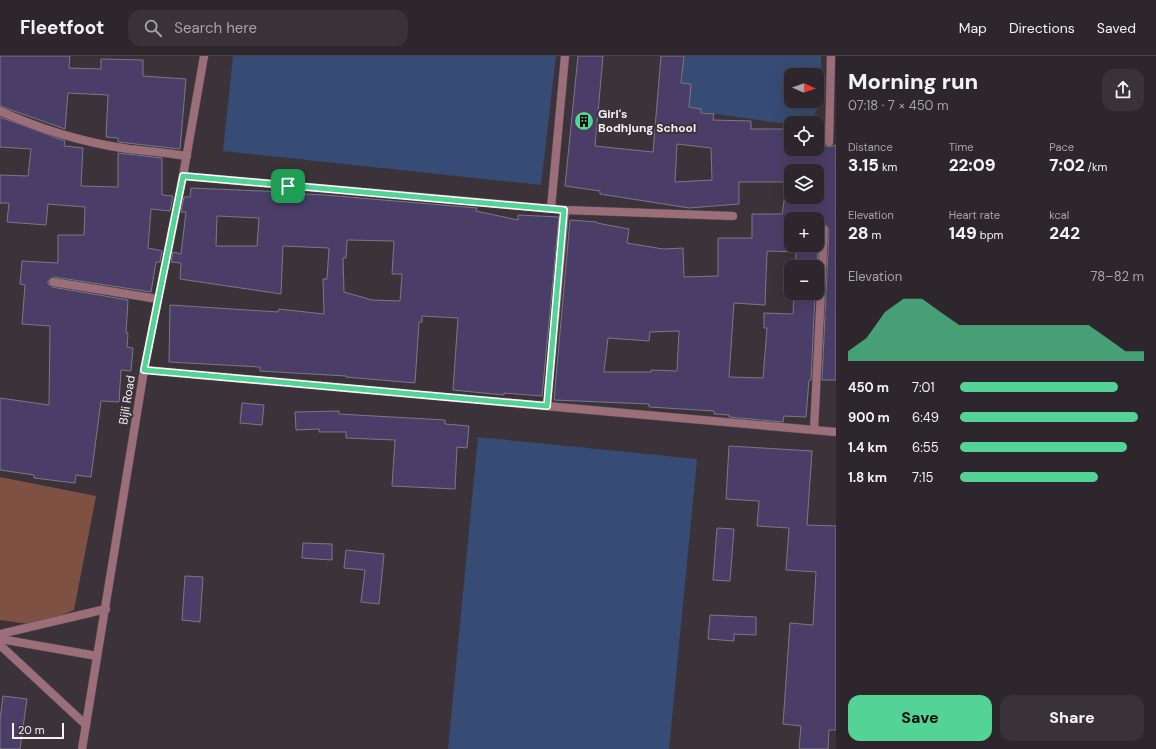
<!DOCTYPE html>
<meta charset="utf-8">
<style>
:root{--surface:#2d262c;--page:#393238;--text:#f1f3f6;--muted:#a7a5a9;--line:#484348;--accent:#53d396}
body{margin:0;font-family:"DM Sans",sans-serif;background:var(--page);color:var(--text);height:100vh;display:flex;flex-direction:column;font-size:15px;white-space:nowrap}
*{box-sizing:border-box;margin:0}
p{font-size:13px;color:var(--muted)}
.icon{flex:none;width:22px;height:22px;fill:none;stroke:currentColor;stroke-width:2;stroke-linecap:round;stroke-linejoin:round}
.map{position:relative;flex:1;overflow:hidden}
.details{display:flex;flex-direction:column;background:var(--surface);width:320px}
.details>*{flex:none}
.needle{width:26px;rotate:92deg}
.tools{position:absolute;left:784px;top:12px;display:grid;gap:8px}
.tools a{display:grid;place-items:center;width:40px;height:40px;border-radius:8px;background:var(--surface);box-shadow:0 4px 16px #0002,0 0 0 1px var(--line);font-size:20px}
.scale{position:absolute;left:12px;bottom:10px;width:52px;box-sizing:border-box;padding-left:4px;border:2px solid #f7f1f6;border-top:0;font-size:11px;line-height:14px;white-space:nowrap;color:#f7f1f6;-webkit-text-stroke:3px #3c333a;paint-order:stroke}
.pin{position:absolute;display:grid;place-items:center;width:34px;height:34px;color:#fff;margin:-17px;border-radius:8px;box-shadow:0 2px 6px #0006}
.round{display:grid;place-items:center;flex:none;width:42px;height:42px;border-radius:12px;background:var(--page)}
.summary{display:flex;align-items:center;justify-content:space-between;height:68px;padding:0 12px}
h1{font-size:22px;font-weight:800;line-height:30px}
.figures{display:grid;grid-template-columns:repeat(3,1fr);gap:6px;height:68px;padding:4px 12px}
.figures div{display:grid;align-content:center}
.figures b{font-size:17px;font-weight:800}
.figures small{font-size:11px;font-weight:400}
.figures p{font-size:11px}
.chart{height:112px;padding:8px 12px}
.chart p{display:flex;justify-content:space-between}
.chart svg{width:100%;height:72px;margin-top:4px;fill:var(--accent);opacity:.7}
.action{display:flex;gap:8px;margin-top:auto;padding:8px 12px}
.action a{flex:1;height:46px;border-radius:12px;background:var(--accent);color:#111;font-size:16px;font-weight:800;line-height:46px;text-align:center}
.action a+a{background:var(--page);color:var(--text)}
ul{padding:0 12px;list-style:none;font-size:13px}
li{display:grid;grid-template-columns:64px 48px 1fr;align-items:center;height:30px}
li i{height:10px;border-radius:5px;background:var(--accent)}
header{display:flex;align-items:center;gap:24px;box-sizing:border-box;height:56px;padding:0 20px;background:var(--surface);border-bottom:1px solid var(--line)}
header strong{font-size:19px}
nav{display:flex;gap:22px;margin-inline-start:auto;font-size:14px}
.search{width:280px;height:36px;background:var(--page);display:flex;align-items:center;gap:10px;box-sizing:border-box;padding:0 14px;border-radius:12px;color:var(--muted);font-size:15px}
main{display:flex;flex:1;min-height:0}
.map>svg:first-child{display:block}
.green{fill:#7e5143}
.water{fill:#364c74;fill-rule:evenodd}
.building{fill:#4a3e69;stroke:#7a7884;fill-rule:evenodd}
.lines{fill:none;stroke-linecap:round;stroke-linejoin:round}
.minor-casing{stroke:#5a5158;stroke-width:9}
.tertiary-casing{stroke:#5a5158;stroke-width:9}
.minor{stroke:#9c6e79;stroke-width:8}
.tertiary{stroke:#9c6e79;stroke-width:8}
.route-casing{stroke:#fff;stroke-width:8}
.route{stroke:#53d396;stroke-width:5}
.labels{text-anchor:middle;stroke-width:4;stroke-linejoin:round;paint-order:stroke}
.poi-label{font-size:12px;font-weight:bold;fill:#f7f1f6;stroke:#3c333a;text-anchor:start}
.street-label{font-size:12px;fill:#f7f1f6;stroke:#3c333a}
</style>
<header>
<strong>Fleetfoot</strong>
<div class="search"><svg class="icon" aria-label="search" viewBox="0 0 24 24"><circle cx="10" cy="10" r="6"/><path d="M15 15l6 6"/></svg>Search here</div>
<nav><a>Map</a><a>Directions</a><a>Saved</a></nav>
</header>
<main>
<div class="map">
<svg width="836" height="693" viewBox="0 0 836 693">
<rect width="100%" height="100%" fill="#3c333a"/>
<!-- green -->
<path class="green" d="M 0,421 L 96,440 L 74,554 L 36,569 L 0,564 Z"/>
<!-- water -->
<g class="water">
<path d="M 233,0 L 556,0 L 541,129 L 223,95 Z"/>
<path d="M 684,0 L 821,0 L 821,45 L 810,67 L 780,67 L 680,53 ZM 791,19 L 817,19 L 817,45 L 791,45 Z"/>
<path d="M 478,381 L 697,403 L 669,693 L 448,693 Z"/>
</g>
<!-- building -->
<g class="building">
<path d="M 0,0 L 70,0 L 69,12 L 101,13 L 101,3 L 143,4 L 143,20 L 186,23 L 180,93 L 118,86 L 118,82 L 106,81 L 108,39 L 68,37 L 65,73 L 0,50 Z"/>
<path d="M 578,0 L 603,0 L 595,90 L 653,96 L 661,0 L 684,0 L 681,27 L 691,28 L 689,51 L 701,53 L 701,57 L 714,58 L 713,64 L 751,65 L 751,73 L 791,73 L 791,93 L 817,93 L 817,89 L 824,89 L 829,91 L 836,89 L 836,324 L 822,324 L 829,174 L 827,170 L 822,169 L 819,173 L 817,211 L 795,211 L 796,196 L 767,195 L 765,249 L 734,247 L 729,321 L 763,322 L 767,272 L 764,272 L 764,257 L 793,258 L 794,237 L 815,237 L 811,324 L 809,324 L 806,361 L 784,360 L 783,366 L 729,361 L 729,359 L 714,358 L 714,355 L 649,351 L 649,348 L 554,344 L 570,164 L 597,166 L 597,167 L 629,173 L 627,187 L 663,193 L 683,192 L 684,221 L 718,220 L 718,182 L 752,182 L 752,158 L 782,158 L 787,126 L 739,126 L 739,148 L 689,152 L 600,138 L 600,135 L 565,130 ZM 677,88 L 711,92 L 712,124 L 675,126 ZM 791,115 L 817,115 L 817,141 L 791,141 ZM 791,163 L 817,163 L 817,189 L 791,189 ZM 679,275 L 677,315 L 651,314 L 651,316 L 604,316 L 608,282 L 649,285 L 650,276 Z"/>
<path d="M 0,61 L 65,85 L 64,90 L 83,92 L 81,130 L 118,131 L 118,97 L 162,102 L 162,139 L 173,140 L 170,155 L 151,153 L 148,192 L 162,195 L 160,206 L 156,206 L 151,236 L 54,221 L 48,225 L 48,228 L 52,231 L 128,244 L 126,277 L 128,277 L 127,291 L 133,292 L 131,315 L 121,314 L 119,346 L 101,345 L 91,421 L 76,419 L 75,427 L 34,422 L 34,419 L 0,414 L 0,342 L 49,349 L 50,270 L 22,268 L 25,229 L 20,228 L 22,205 L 58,207 L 58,179 L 84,179 L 85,151 L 48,148 L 46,169 L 7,166 L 9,147 L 0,147 L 0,119 L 28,120 L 31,93 L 0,91 Z"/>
<path d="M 191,132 L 285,136 L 285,137 L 325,139 L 477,152 L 476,155 L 518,164 L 518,159 L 559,161 L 542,340 L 504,337 L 504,339 L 453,334 L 458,262 L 422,260 L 422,266 L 419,266 L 415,327 L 346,321 L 346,320 L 260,315 L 260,311 L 169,306 L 170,249 L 278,256 L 279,253 L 324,258 L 323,223 L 327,223 L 329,192 L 283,190 L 281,238 L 180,223 L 181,207 L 171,206 L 173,196 L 181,198 L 186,156 L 181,156 L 184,141 L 190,141 ZM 217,160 L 259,162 L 257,190 L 216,190 ZM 347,184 L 394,185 L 392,218 L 402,218 L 400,245 L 372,244 L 344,236 L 343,202 L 346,202 Z"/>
<path d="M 242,347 L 264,349 L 262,369 L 240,367 Z"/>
<path d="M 339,355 L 339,358 L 445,364 L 445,368 L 469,370 L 467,392 L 457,391 L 455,433 L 392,430 L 395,384 L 346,382 L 346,376 L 319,376 L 319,373 L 296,374 L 295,356 Z"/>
<path d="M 729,390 L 812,395 L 807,469 L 836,470 L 836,674 L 829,674 L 828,693 L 799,693 L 801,670 L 783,668 L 790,567 L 813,569 L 816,516 L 786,514 L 789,472 L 757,470 L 759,445 L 726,443 Z"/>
<path d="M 717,472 L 734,473 L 730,525 L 713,524 Z"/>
<path d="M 303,487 L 332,488 L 332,504 L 302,502 Z"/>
<path d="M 346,494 L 384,498 L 379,548 L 361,546 L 365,514 L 344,512 Z"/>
<path d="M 185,520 L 203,521 L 200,566 L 182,564 Z"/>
<path d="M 710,559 L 756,561 L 756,579 L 734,578 L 734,585 L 708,583 Z"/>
<path d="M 3,640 L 27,643 L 20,693 L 0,693 L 0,664 Z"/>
</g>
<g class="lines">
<!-- minor casing -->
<g class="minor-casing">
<g id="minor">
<path d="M 0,55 C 40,73 86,87 129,93 C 148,95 167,97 187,100"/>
<path d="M 829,86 L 831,0"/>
<path d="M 183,120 L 565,154 L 733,160"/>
<path d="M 551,152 L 565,0"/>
<path d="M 53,226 L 158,243"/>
<path d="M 547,350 L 565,154"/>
<path d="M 814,374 L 824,174"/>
</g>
</g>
<!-- tertiary casing -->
<g class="tertiary-casing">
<g id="tertiary">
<path d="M 144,314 L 836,376"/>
<path d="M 0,578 L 106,553"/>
<path d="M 0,583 L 97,600"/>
<path d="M 0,589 L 86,669"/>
<path d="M 82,693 L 144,314 L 183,120 L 204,0"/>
</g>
</g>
<!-- minor -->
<use href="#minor" class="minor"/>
<!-- tertiary -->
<use href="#tertiary" class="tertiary"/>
</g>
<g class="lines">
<!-- route casing -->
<g class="route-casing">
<path id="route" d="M 183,120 L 564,154 L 547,350 L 144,314 Z"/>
</g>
<!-- route -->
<use href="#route" class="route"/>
</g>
<!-- icons -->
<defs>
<g id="building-disc" transform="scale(1)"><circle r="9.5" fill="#53d396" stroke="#3c333a"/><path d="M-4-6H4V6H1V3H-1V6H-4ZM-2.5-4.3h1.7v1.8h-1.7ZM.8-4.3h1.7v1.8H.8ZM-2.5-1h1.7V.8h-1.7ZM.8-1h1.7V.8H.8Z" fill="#111"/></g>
</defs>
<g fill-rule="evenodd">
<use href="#building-disc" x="584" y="65"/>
</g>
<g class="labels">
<!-- poi labels -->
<g class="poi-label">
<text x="598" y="62">Girl's<tspan x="598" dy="14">Bodhjung School</tspan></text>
</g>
<!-- street labels -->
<g class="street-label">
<text transform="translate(127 344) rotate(-81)" y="4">Bijli Road</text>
</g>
</g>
</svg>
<div class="tools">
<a><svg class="needle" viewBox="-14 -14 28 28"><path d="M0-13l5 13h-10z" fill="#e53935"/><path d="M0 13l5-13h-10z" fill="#a7a5a9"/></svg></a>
<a><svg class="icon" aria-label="locate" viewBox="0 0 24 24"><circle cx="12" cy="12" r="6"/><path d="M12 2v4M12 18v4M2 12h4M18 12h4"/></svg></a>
<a><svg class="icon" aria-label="layers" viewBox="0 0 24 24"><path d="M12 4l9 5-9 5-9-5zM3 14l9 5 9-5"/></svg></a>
<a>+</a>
<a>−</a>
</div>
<div class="scale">20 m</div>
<div class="pin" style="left:288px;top:130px;background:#1e9e55"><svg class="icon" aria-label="arrive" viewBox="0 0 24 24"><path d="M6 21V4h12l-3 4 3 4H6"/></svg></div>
</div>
<section class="details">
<div class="summary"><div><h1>Morning run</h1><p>07:18 · 7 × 450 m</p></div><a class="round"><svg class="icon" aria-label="share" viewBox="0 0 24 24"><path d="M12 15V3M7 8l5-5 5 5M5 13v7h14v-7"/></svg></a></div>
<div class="figures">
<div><p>Distance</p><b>3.15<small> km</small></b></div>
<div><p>Time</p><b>22:09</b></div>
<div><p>Pace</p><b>7:02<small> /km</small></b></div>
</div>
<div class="figures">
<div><p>Elevation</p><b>28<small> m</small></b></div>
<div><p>Heart rate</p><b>149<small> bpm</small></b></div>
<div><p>kcal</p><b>242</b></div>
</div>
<div class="chart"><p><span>Elevation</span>78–82 m</p>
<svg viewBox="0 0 160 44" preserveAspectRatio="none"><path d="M0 44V38L10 30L20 14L30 6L40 6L50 14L60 22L70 22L80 22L90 22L100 22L110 22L120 22L130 22L140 30L150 38L160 38V44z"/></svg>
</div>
<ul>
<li><b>450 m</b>7:01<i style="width:86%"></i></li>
<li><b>900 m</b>6:49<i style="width:97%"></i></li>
<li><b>1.4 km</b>6:55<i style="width:91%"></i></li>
<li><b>1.8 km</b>7:15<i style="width:75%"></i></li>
</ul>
<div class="action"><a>Save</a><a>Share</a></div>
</section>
</main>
